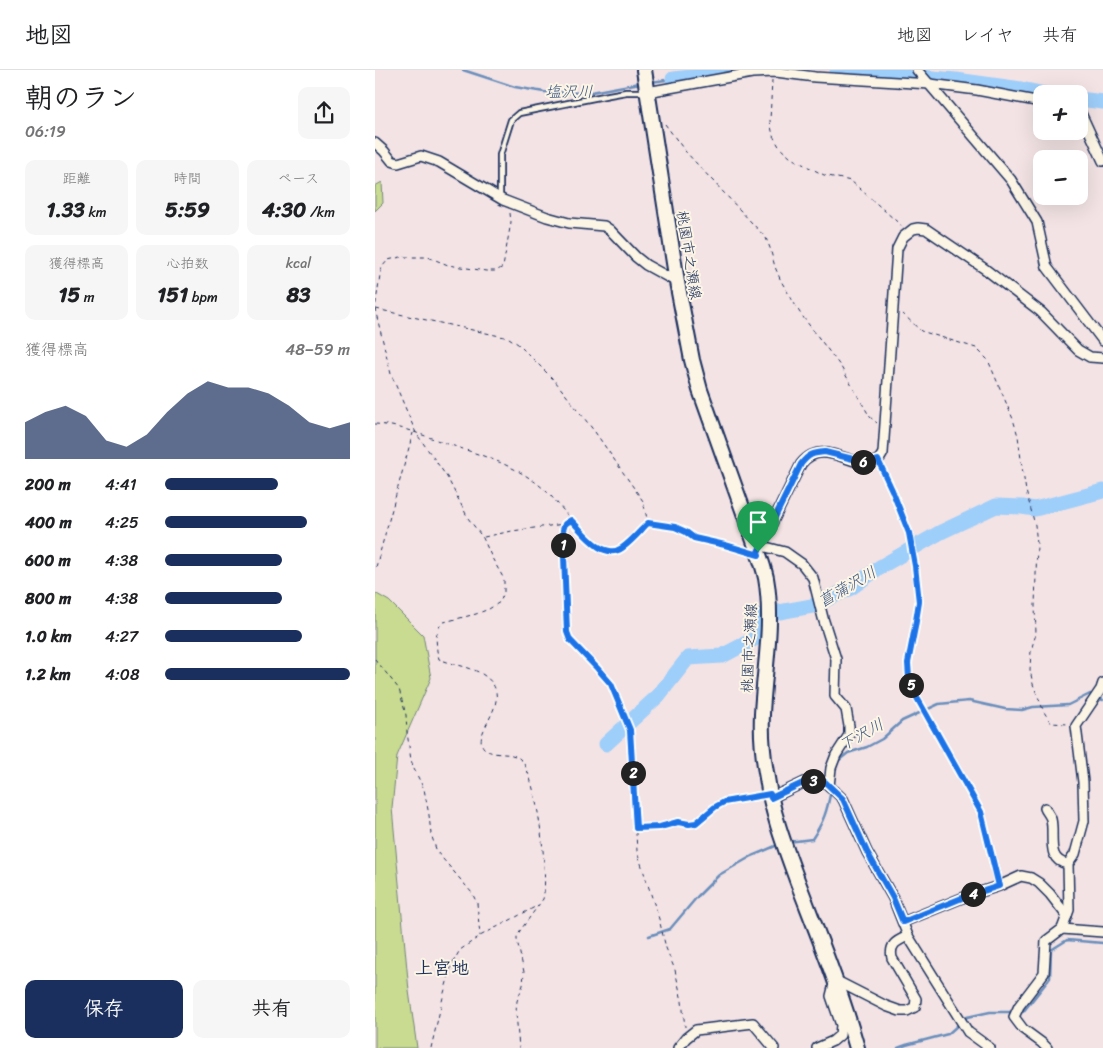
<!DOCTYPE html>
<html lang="ja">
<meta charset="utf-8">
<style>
:root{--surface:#fff;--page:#f6f6f6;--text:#202124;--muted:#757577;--line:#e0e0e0;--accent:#1b2f5e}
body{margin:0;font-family:Sriracha,"Klee One",sans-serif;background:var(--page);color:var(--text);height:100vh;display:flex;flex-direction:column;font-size:19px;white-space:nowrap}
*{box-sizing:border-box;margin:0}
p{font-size:16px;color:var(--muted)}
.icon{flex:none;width:28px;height:28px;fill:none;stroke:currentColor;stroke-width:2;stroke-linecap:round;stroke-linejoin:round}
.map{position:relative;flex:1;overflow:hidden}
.side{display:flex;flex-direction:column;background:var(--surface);width:375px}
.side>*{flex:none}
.controls{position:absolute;left:658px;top:15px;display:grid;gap:10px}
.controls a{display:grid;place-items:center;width:55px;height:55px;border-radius:10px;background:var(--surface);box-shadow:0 5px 20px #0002;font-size:25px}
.pin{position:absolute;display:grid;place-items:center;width:42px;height:42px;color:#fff;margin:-51px -21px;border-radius:50% 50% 50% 0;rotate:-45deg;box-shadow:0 0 5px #0007}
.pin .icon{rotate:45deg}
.km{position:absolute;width:25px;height:25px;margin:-12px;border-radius:50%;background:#222;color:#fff;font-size:14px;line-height:25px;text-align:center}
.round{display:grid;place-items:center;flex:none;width:52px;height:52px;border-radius:10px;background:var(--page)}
.overview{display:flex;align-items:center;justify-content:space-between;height:85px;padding:0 25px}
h1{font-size:28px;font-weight:800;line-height:38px}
.metrics{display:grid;grid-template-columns:repeat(3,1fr);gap:8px;height:85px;padding:5px 25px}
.metrics div{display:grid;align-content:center;border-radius:10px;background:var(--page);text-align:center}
.metrics b{font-size:21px;font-weight:800}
.metrics small{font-size:14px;font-weight:400}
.metrics p{font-size:14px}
.chart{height:140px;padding:10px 25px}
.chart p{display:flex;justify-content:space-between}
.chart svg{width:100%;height:90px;margin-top:5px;fill:var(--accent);opacity:.7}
.cta{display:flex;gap:10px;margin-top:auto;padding:10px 25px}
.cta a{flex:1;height:58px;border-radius:10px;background:var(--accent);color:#fff;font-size:20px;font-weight:800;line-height:58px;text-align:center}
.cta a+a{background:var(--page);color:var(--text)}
ul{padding:0 25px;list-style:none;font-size:16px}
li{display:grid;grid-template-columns:80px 60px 1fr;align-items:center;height:38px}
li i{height:12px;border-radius:6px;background:var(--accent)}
header{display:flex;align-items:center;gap:30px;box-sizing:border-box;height:70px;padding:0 25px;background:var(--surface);border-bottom:1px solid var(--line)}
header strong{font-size:24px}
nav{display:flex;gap:28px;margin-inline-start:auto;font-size:18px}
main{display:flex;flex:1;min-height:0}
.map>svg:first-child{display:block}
.green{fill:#c8db90;stroke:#728577}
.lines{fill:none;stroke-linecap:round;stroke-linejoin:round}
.stream{stroke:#6a8ebc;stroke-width:2.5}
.river{stroke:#9ecefa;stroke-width:15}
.service-casing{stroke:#1b2f5e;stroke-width:8}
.minor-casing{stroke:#1b2f5e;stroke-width:12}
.secondary-casing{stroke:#1b2f5e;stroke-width:18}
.path{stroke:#1b2f5e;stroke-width:1;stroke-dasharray:4 4;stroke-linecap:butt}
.service{stroke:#fcf5e5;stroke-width:4.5}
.minor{stroke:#fcf5e5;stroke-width:9}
.secondary{stroke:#fcf5e5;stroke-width:14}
.route-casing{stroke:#fff;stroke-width:10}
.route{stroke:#1a73e8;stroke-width:6}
.labels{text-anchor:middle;stroke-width:4;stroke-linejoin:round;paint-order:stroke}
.street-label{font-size:15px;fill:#1b2f5e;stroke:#fcf5e5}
.water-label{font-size:16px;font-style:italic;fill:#3c5785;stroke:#fcf5e5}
.quarter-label{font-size:18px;font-weight:bold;fill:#1b2f5e;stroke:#fcf5e5}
</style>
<header>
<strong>地図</strong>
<nav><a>地図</a><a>レイヤ</a><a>共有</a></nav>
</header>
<main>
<section class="side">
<div class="overview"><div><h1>朝のラン</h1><p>06:19</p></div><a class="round"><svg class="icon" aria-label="share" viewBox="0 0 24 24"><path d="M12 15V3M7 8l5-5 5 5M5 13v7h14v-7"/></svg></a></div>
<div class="metrics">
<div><p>距離</p><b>1.33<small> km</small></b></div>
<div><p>時間</p><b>5:59</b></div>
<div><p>ペース</p><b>4:30<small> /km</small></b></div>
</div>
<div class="metrics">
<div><p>獲得標高</p><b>15<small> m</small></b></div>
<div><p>心拍数</p><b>151<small> bpm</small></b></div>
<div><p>kcal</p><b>83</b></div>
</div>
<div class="chart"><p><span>獲得標高</span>48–59 m</p>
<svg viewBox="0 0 160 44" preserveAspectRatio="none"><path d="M0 44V26L10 21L20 18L30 23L40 35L50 38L60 32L70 21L80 12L90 6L100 9L110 9L120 12L130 18L140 26L150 29L160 26V44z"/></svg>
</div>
<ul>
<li><b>200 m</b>4:41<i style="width:61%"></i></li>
<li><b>400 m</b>4:25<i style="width:77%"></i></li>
<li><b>600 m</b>4:38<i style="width:63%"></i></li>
<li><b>800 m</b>4:38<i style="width:63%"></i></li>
<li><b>1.0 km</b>4:27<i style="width:74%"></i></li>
<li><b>1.2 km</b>4:08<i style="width:100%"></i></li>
</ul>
<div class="cta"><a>保存</a><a>共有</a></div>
</section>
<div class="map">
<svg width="728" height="978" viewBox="0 0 728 978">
<rect width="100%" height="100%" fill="#f3e3e4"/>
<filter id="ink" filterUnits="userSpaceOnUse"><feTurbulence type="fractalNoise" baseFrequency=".02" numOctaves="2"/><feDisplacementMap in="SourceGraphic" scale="10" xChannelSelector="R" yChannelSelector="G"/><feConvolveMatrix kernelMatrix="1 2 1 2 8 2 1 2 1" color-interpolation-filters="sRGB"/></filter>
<g filter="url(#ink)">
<!-- green -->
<g class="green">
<path d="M 7,112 L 8,133 L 0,141 L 0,116 Z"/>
<path d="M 0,523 L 14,531 L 48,565 L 56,608 L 22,686 L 17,738 L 34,921 L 42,978 L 0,978 Z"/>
</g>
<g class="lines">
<!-- stream -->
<g class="stream">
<path d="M 88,0 L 140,17 L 169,22 L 211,23 L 265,13"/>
<path d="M 276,12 L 298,9"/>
<path d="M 463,691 L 473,683 L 492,677 L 507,669 L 527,651 L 564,634 L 594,631 L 630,639 L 647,640 L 658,637 L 693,635 L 715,624 L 728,630"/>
<path d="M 413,772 L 437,769 C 449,751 452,741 456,720"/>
<path d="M 274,866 L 295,859 L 322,827 L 344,805 L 377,786 L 405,774"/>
<path d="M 643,942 L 648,942 L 675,908 L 676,880 L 692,870 L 728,873"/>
<path d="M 523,978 L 531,975 L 573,964 L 592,947 L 615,942 L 638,942"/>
</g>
<!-- river -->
<g class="river">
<path d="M 462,0 L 581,10 L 646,19 L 670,24"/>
<path d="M 298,9 L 335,5 L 361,0"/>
<path d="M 704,29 L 728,32"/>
<path d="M 231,674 L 283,626 L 313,588 L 347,586 L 383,567 L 388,545 L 437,536 L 476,518 L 505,497 L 566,462 L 621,436 L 647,437 L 660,439 L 728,421"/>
</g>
<!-- service casing -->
<g class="service-casing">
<path id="service" d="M 125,127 L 125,85 L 136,50 L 144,43 L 234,25 L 251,22 L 270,22"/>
</g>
<!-- minor casing -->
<g class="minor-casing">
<g id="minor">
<path d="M 542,0 L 636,110 L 662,152 L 672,197 L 728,271"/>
<path d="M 272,22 L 377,3 L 401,2 L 440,7 L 555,14 L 602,20 L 666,32"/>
<path d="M 704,39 L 728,91"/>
<path d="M 0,73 L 9,81 L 17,91 L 23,93 L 46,86 L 64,92 L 128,130 L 172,147 L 194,153 L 229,156 L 235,160 L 261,187 L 271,195 L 302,212"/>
<path d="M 387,476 L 410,482 L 427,494 L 438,508 L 448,548 L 461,589 L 460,626 L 471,639 L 474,656 L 474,665 L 461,685 L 456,698 L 454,716"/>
<path d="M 383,482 L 426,394 C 450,364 484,406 504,389 C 506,387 507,385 508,383 L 522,179 L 528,167 L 538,159 L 543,158 L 551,159 L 610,199 L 666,242 L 703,280 L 715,287 L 728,288"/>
<path d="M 396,728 L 430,712 L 441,711 L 450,712 L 468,729 L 492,782 L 518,828 L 533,866 L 593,962 L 615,978"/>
<path d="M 670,738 C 671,741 675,745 676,749 C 680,765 670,791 693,794"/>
<path d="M 528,852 L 587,828 L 624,816 L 646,806 L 656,808 L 664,813 L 675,824 L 692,846"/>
<path d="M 687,859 L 728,862"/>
<path d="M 303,978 L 311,968 L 321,960 L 378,953 L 399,978"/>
<path d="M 442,978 L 458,971 L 465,965 L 466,955 L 456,926 L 460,910 L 511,936 L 525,941 L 532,941 L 540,937 L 541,929 L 517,888 C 514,874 522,871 533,866"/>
<path d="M 672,978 L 667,973 L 648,959 L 639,947 L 644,936 L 669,903 L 671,871 L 687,859 L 694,840 L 693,794 L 700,784 L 709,751 L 708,712 L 701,656 L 726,619 L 728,613"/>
</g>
</g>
<!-- secondary casing -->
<g class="secondary-casing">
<path id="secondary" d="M 269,0 L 302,212 L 317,290 L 325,320 L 383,482 C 386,490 389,499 391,508 C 399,553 389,599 387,644 C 386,665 388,687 392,708 C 397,743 410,777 422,810 C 443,865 466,921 482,978"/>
</g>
<!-- path -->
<g class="path">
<path d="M 397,10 L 395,51 L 398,66 L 405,78 L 416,88 L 449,105 L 476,111 L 528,157"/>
<path d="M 290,54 L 310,81 L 391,168 L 395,178 L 400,197 L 406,211 L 425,243 L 466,297 L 495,347 L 502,353"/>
<path d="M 135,143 L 136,152 L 128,197 L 121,201 L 111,201 L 73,195 L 53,187 L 26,187 L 13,190 L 7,197 L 5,205 L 0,239 L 16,304 L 41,363 L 72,407 L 93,448 L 108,468 L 117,488 L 129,509 L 129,523 L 125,532 L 114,539 L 101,544 L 69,552 L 64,557 L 61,567 L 62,581 L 64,589 C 78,595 94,596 107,604 C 145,628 94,662 109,678 C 119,688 135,680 145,689 C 162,703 174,807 168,829 L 142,865 L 142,870 L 149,902 L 148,915 L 142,931 L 141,942 L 144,978"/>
<path d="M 1,239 L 134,268 L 143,274 L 180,311 L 220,362 L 268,431 L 273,453"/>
<path d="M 527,243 L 546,261 L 601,278 L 613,290 L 638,349 L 643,366 L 647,397 L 651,421 L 660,455 L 662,474 L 660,536 L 661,564 L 656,580 L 655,600 L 658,614 L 669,642 L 676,653 L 693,654"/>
<path d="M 0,354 C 24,355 47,365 70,373 C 105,385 144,395 172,422 C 186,435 214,476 231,481 C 246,485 263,463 273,453 L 300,457 L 311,461 L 319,468 L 350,475 L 369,480"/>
<path d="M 506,397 C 524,434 538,468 542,510 C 542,517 544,525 544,533 C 543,554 529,589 534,608 C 535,614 538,620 541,626 L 606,742 L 622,808"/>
<path d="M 196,450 L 190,454 L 188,460 L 192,562 L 195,570 L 222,598 L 236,614 L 255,660 L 262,781 L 284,849 L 291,878 L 300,900 L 307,931 L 310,957"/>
<path d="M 109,467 L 137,461 L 189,454"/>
<path d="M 1,497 L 38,363"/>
<path d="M 0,589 L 24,619 L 31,645 L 32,662 L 36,690 L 39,699 L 49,719 L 54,745 L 56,764 L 62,782 L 97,823 L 102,833 L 105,866"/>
<path d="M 262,758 L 285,757 L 303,752 L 314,754 L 321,753 L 340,737 L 349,732 L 383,726"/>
<path d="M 56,978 L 69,923 L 77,894 L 85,880 L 105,866 L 160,837"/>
</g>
<!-- service -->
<use href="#service" class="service"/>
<!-- minor -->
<use href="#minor" class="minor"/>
<!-- secondary -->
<use href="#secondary" class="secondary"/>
</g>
</g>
<g class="lines" filter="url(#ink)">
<!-- route casing -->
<g class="route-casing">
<path id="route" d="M 450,382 L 494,393 L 503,390 L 517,420 L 534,463 L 540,496 L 544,532 L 540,557 L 533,593 L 534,608 L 541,626 L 606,742 L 624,816 L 587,828 L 528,852 L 518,828 L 492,782 L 468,729 L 450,712 L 441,711 L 430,712 L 396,728 L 395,724 L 349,732 L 340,737 L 321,753 L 314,754 L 303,752 L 285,757 L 261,758 L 255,660 L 236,614 L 222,598 L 195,570 L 192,562 L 188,460 L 190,454 L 196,450 C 208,462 228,491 247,478 C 257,471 265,461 273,453 L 300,457 L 311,462 L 319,468 L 350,475 L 384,485 L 383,482 L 426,394 C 434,384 438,383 450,382 Z"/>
</g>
<!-- route -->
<use href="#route" class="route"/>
</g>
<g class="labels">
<!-- street labels -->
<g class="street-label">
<text transform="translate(314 185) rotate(81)" y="5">桃園市之瀬線</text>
<text transform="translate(374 578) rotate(-87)" y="5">桃園市之瀬線</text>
</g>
<!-- water labels -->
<g class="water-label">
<text x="194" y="27">塩沢川</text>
<text transform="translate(472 516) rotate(-30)" y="6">菖蒲沢川</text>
<text transform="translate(486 664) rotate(-29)" y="6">下沢川</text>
</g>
<!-- quarter labels -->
<g class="quarter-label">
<text x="67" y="904">上宮地</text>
</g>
</g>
</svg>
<div class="controls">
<a>+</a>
<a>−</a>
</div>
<div class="pin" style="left:383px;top:482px;background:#1e9e55"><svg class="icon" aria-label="arrive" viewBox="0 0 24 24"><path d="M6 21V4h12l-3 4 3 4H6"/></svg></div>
<b class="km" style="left:188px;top:475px">1</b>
<b class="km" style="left:258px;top:703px">2</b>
<b class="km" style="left:438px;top:711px">3</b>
<b class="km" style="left:598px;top:824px">4</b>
<b class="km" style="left:536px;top:615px">5</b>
<b class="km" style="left:488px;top:392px">6</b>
</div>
</main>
